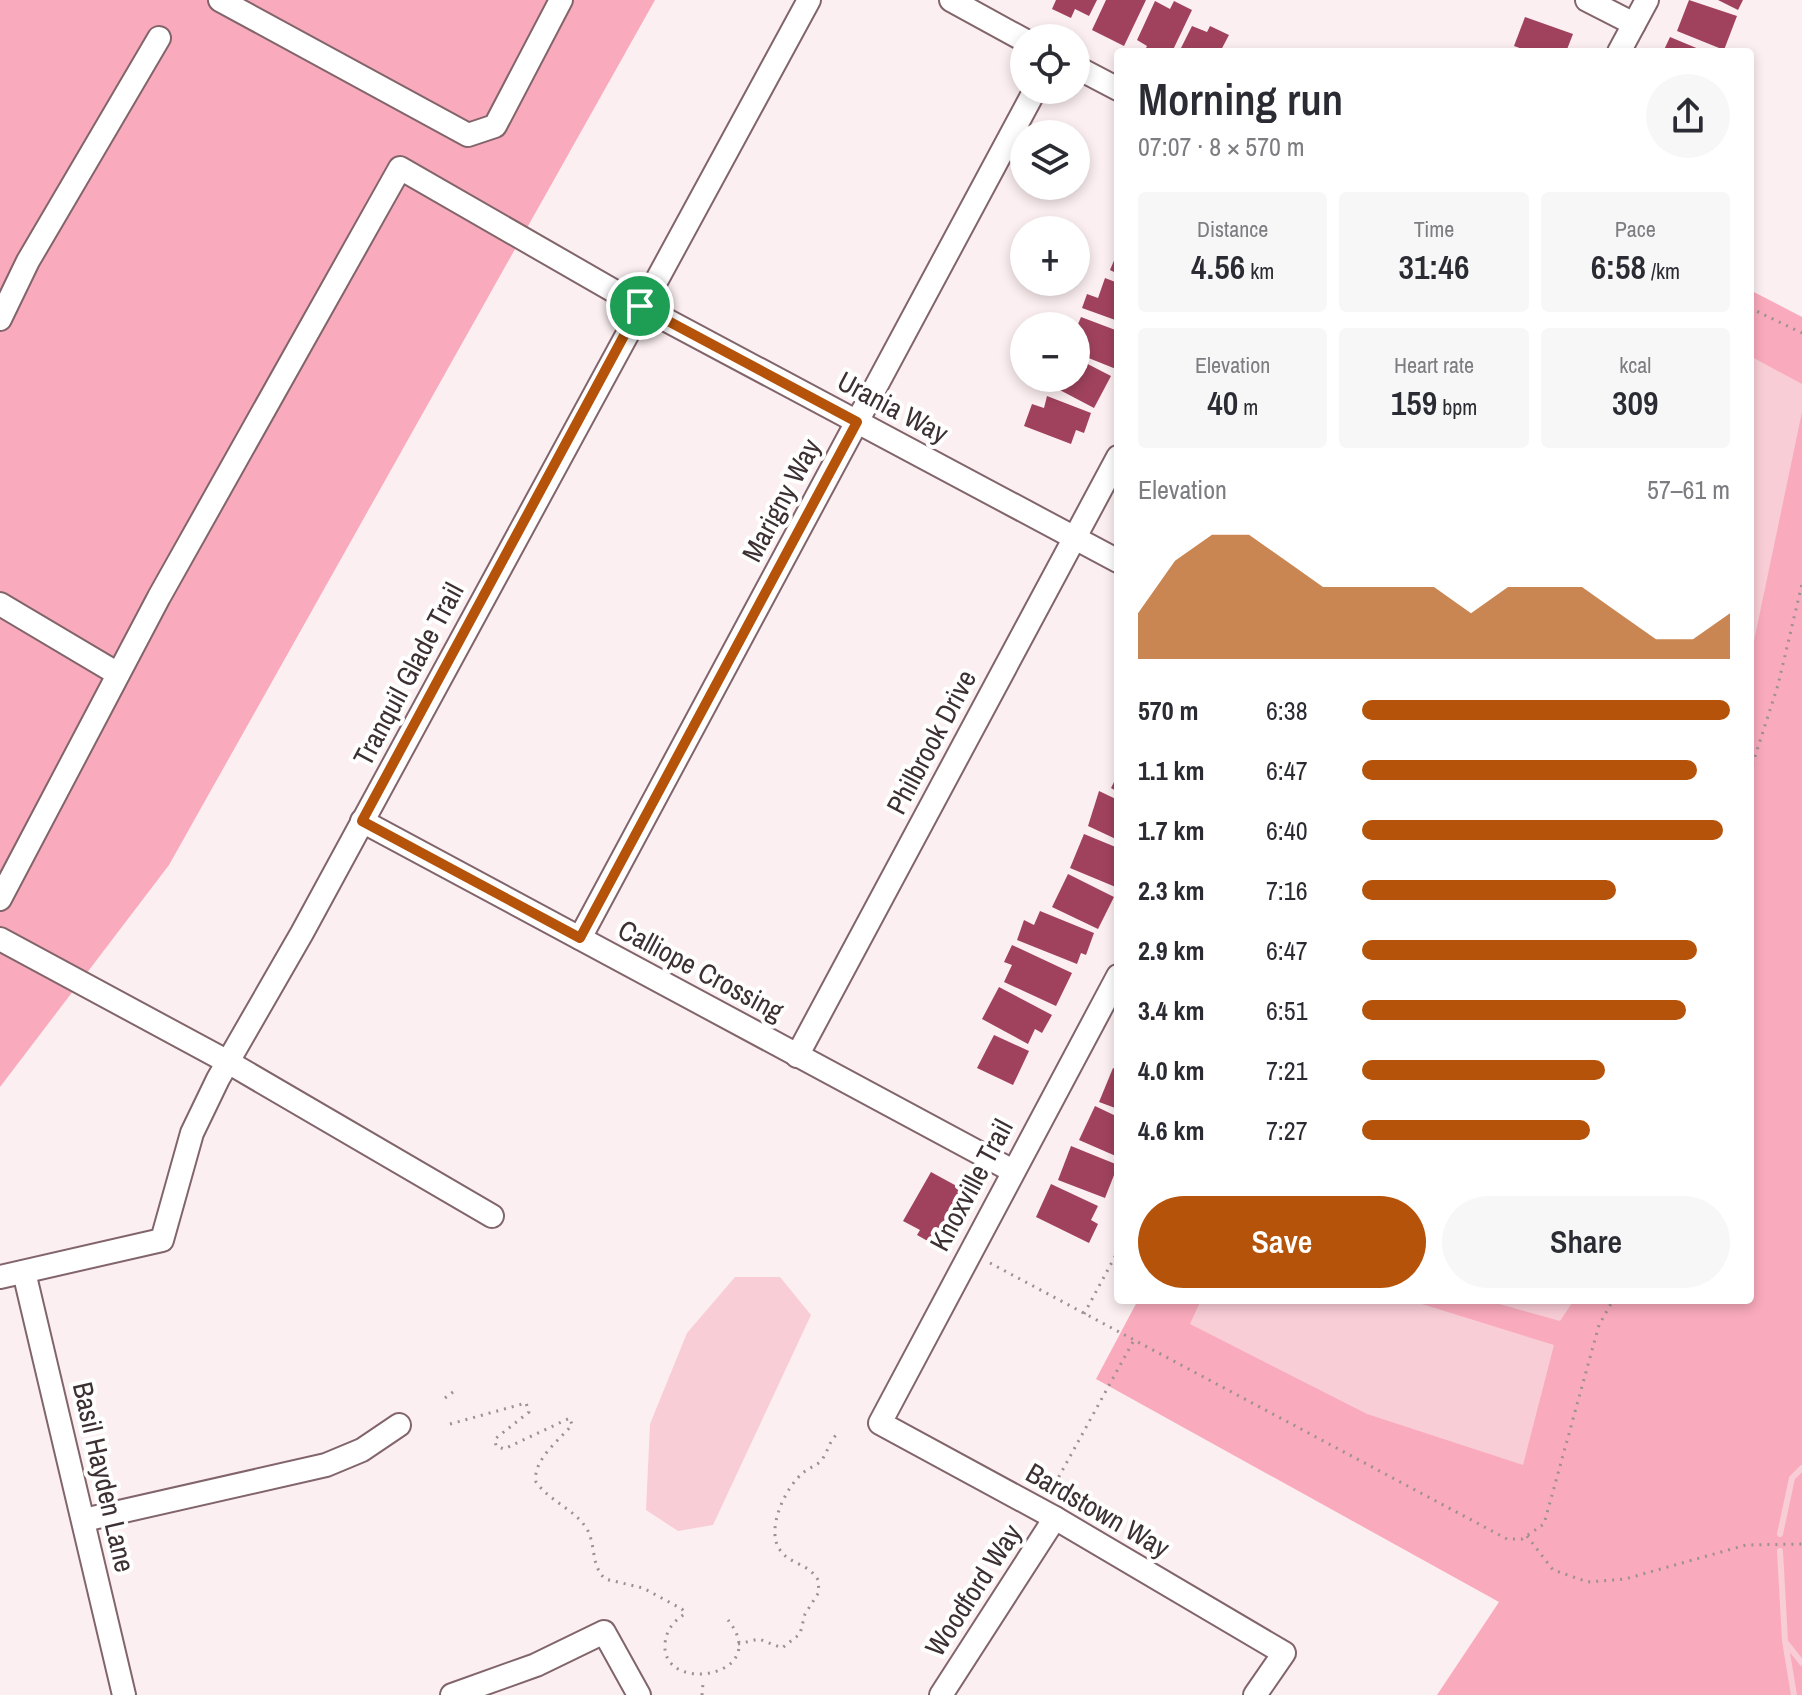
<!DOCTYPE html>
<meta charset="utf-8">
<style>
:root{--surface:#fff;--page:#f7f7f7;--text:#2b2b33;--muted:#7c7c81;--accent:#b45309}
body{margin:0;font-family:"Archivo Narrow",sans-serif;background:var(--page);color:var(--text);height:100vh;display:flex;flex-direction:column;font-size:30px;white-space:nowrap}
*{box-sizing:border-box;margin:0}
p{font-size:26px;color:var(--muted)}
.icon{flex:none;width:44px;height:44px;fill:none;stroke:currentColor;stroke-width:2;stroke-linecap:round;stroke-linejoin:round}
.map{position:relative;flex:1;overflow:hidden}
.sheet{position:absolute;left:1114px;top:48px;width:640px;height:1256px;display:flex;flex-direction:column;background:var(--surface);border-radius:8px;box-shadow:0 4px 12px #0003}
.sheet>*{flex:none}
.buttons{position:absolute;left:1010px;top:24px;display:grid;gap:16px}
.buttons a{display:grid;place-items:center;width:80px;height:80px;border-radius:50%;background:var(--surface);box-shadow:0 4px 12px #0003;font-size:40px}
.pin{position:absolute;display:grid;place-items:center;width:68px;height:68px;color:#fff;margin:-34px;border:4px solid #fff;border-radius:50%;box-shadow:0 2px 8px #0007}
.round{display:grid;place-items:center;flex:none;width:84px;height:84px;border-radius:42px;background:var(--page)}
.summary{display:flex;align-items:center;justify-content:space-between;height:136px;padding:0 24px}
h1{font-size:44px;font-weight:600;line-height:60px}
.figures{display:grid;grid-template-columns:repeat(3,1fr);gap:12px;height:136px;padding:8px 24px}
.figures div{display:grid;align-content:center;border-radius:8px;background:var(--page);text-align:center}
.figures b{font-size:34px;font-weight:600}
.figures small{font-size:22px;font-weight:400}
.figures p{font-size:22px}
.chart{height:224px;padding:16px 24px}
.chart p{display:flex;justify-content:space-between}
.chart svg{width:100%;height:144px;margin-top:8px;fill:var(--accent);opacity:.7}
.button{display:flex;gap:16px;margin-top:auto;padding:16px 24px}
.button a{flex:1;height:92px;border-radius:48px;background:var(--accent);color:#fff;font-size:32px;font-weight:600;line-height:92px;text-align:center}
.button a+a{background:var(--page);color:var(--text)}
ul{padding:0 24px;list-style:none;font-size:26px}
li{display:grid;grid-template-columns:128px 96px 1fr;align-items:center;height:60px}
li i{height:20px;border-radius:10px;background:var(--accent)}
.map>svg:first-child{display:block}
.green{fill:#f9aabc}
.water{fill:#f9cdd6}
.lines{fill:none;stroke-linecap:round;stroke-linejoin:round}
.stream{stroke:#f9cdd6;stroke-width:6}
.building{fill:#a0425e}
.minor-casing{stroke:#81656b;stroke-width:26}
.path{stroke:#9d9093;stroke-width:3;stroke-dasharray:2 6;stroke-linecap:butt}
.minor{stroke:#fff;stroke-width:22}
.route-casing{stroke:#fff;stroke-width:16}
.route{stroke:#b45309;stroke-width:10}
.labels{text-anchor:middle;stroke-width:8;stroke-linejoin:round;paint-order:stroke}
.street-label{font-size:28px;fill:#3c3033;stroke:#fff}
</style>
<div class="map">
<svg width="1802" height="1695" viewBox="0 0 1802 1695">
<rect width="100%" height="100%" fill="#fceff1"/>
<!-- green -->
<g class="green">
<path d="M 0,0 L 655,0 L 169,865 L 0,1087 Z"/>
<path d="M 1750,290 L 1802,317 L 1802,1695 L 1437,1695 L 1499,1602 L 1096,1379 L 1138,1300 L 1750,1300 Z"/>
</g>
<!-- water -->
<g class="water">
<path d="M 1750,356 L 1802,384 L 1802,412 L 1750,660 Z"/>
<path d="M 735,1277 L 780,1277 L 811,1315 L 713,1525 L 678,1531 L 646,1510 L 650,1424 L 687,1333 Z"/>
<path d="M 1201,1300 L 1409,1300 L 1554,1345 L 1523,1465 L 1367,1414 L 1190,1324 Z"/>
<path d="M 1485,1300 L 1574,1300 L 1560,1321 Z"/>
</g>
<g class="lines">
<!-- stream -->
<g class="stream">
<path d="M 1780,1534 L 1792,1478 L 1802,1468"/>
<path d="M 1780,1551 L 1785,1641 L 1794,1695"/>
<path d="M 1787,1644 L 1802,1663"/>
</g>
</g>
<!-- building -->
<g class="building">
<path d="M 1056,0 L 1097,0 L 1089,16 L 1075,9 L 1071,18 L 1052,9 Z"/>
<path d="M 1106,0 L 1146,0 L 1124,46 L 1092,30 Z"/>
<path d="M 1689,0 L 1737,16 L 1724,50 L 1677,31 Z"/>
<path d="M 1718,0 L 1743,0 L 1738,10 Z"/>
<path d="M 1155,1 L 1170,9 L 1174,1 L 1192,10 L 1172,52 L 1144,52 L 1147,46 L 1137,40 Z"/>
<path d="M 1525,17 L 1573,34 L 1566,52 L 1531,52 L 1514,46 Z"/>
<path d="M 1192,26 L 1207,32 L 1210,26 L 1229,35 L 1220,52 L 1179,52 Z"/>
<path d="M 1670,37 L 1706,52 L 1663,52 Z"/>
<path d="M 1118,251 L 1118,274 L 1110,270 Z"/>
<path d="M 1105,278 L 1118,283 L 1118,321 L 1082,308 L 1087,294 L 1098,298 Z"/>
<path d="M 1081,317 L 1118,331 L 1116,369 L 1076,353 L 1076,329 Z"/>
<path d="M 1076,358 L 1111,376 L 1094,408 L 1037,378 L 1076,378 Z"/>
<path d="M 1047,396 L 1091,413 L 1084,433 L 1076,430 L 1071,444 L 1024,426 L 1032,404 L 1044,408 Z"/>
<path d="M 1118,774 L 1118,792 L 1111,788 Z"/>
<path d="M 1099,791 L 1118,800 L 1118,840 L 1088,826 Z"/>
<path d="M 1084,834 L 1118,848 L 1118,888 L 1070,868 Z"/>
<path d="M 1068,874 L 1114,897 L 1098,929 L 1052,907 Z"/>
<path d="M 1040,911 L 1094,933 L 1086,955 L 1081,953 L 1077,964 L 1017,940 L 1024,920 L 1034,925 Z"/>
<path d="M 1012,945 L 1072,973 L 1056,1006 L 1004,982 L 1012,965 L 1004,962 Z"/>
<path d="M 999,987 L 1052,1015 L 1042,1033 L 1035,1029 L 1028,1044 L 982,1019 Z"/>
<path d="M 994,1035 L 1029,1051 L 1013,1085 L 977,1068 Z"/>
<path d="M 1113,1068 L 1118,1070 L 1118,1109 L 1099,1102 Z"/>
<path d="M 1095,1106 L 1118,1117 L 1118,1157 L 1079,1140 Z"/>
<path d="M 1071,1146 L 1118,1165 L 1105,1198 L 1058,1180 Z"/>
<path d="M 931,1172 L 964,1190 L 933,1244 L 917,1235 L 920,1230 L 903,1221 Z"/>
<path d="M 1051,1184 L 1098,1206 L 1091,1220 L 1098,1224 L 1089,1243 L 1036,1217 Z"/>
</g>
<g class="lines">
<!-- minor casing -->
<g class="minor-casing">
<g id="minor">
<path d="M 220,0 L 468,135 L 495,126 L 561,0"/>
<path d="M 951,0 L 1024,40"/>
<path d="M 1587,0 L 1634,24"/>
<path d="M 1619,52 L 1647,0"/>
<path d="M 1076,67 L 1118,89"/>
<path d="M 0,319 L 28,261 L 159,38"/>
<path d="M 0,604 L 118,674"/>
<path d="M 362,821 L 1013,1171"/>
<path d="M 0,899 L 159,597 L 400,168 L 640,306 L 1118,561"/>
<path d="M 580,938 L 1035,90"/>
<path d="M 0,939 L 228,1062 L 492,1216"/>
<path d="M 1118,976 L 880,1423 L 1055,1518 L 1284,1653 L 1255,1695"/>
<path d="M 797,1056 L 1118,457"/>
<path d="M 24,1272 L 124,1695"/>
<path d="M 0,1277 L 162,1240 L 192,1133 L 218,1079 L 302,933 L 809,0"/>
<path d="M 84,1520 L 326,1465 L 362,1450 L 399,1425"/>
<path d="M 452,1695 L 536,1665 L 604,1632 L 639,1695"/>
<path d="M 941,1695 L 1055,1518"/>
</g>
</g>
<!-- path -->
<g class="path">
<path d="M 1750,308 L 1802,333"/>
<path d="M 1750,772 L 1778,685 L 1802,584"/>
<path d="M 990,1263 L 1507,1539 L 1522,1539 L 1544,1524 L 1599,1325 L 1613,1300"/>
<path d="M 1084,1314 L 1118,1251"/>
<path d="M 445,1398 L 457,1389"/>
<path d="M 450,1424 L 526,1403 L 529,1412 L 495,1439 L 496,1446 L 504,1449 L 570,1418 L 572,1425 C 559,1440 532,1461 536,1482 C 550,1502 577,1510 588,1531 C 596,1548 591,1565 605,1579 L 643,1588 L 682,1609 L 685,1614 C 673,1621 666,1631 665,1644 C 661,1695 774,1677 728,1620"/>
<path d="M 1051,1491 L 1134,1340"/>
<path d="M 1527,1536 L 1553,1570 L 1588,1582 L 1625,1579 L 1746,1545 L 1802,1544"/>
<path d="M 738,1644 L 759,1639 L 782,1648 L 800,1634 L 805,1614 L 819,1592 L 818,1580 C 810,1564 789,1564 780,1550 C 765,1529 786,1486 804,1472 C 809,1468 815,1466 820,1462 C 829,1452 828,1440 840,1432"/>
<path d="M 702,1695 L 703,1683"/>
</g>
<!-- minor -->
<use href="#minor" class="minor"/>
</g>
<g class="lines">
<!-- route casing -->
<g class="route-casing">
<path id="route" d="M 640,306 L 857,422 L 580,938 L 362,821 Z"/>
</g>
<!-- route -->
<use href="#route" class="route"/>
</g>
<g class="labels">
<!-- street labels -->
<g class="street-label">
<text transform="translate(893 407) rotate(28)" y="10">Urania Way</text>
<text transform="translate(781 500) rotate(-62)" y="10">Marigny Way</text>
<text transform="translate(408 674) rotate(-62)" y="10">Tranquil Glade Trail</text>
<text transform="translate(931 742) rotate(-62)" y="10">Philbrook Drive</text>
<text transform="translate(701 970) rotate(28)" y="10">Calliope Crossing</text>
<text transform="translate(971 1185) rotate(-62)" y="10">Knoxville Trail</text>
<text transform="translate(104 1477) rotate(77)" y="10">Basil Hayden Lane</text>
<text transform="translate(1098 1510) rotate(30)" y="10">Bardstown Way</text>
<text transform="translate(973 1590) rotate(-57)" y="10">Woodford Way</text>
</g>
</g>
</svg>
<div class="buttons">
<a><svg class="icon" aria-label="locate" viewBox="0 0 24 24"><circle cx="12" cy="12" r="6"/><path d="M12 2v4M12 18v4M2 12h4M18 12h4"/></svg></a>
<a><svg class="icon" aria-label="layers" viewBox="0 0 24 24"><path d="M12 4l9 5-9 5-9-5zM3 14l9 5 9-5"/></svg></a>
<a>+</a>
<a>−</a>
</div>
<div class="pin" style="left:640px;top:306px;background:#1e9e55"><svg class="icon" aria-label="arrive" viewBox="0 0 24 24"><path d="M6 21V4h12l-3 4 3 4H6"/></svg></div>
<section class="sheet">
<div class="summary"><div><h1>Morning run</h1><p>07:07 · 8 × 570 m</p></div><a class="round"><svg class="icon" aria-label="share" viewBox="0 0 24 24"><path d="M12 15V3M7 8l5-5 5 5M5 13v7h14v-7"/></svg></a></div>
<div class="figures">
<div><p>Distance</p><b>4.56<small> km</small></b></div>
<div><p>Time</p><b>31:46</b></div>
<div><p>Pace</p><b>6:58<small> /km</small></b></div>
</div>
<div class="figures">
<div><p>Elevation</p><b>40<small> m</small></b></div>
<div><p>Heart rate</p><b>159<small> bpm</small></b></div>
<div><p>kcal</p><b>309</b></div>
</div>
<div class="chart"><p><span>Elevation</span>57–61 m</p>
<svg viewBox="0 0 160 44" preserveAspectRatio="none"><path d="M0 44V30L10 14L20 6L30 6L40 14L50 22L60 22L70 22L80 22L90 30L100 22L110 22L120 22L130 30L140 38L150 38L160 30V44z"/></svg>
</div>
<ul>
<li><b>570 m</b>6:38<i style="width:100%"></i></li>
<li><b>1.1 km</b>6:47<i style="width:91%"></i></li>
<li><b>1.7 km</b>6:40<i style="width:98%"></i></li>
<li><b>2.3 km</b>7:16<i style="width:69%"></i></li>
<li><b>2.9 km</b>6:47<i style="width:91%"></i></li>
<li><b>3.4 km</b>6:51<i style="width:88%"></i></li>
<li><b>4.0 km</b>7:21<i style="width:66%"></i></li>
<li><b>4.6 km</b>7:27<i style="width:62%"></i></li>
</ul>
<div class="button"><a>Save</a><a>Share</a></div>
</section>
</div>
